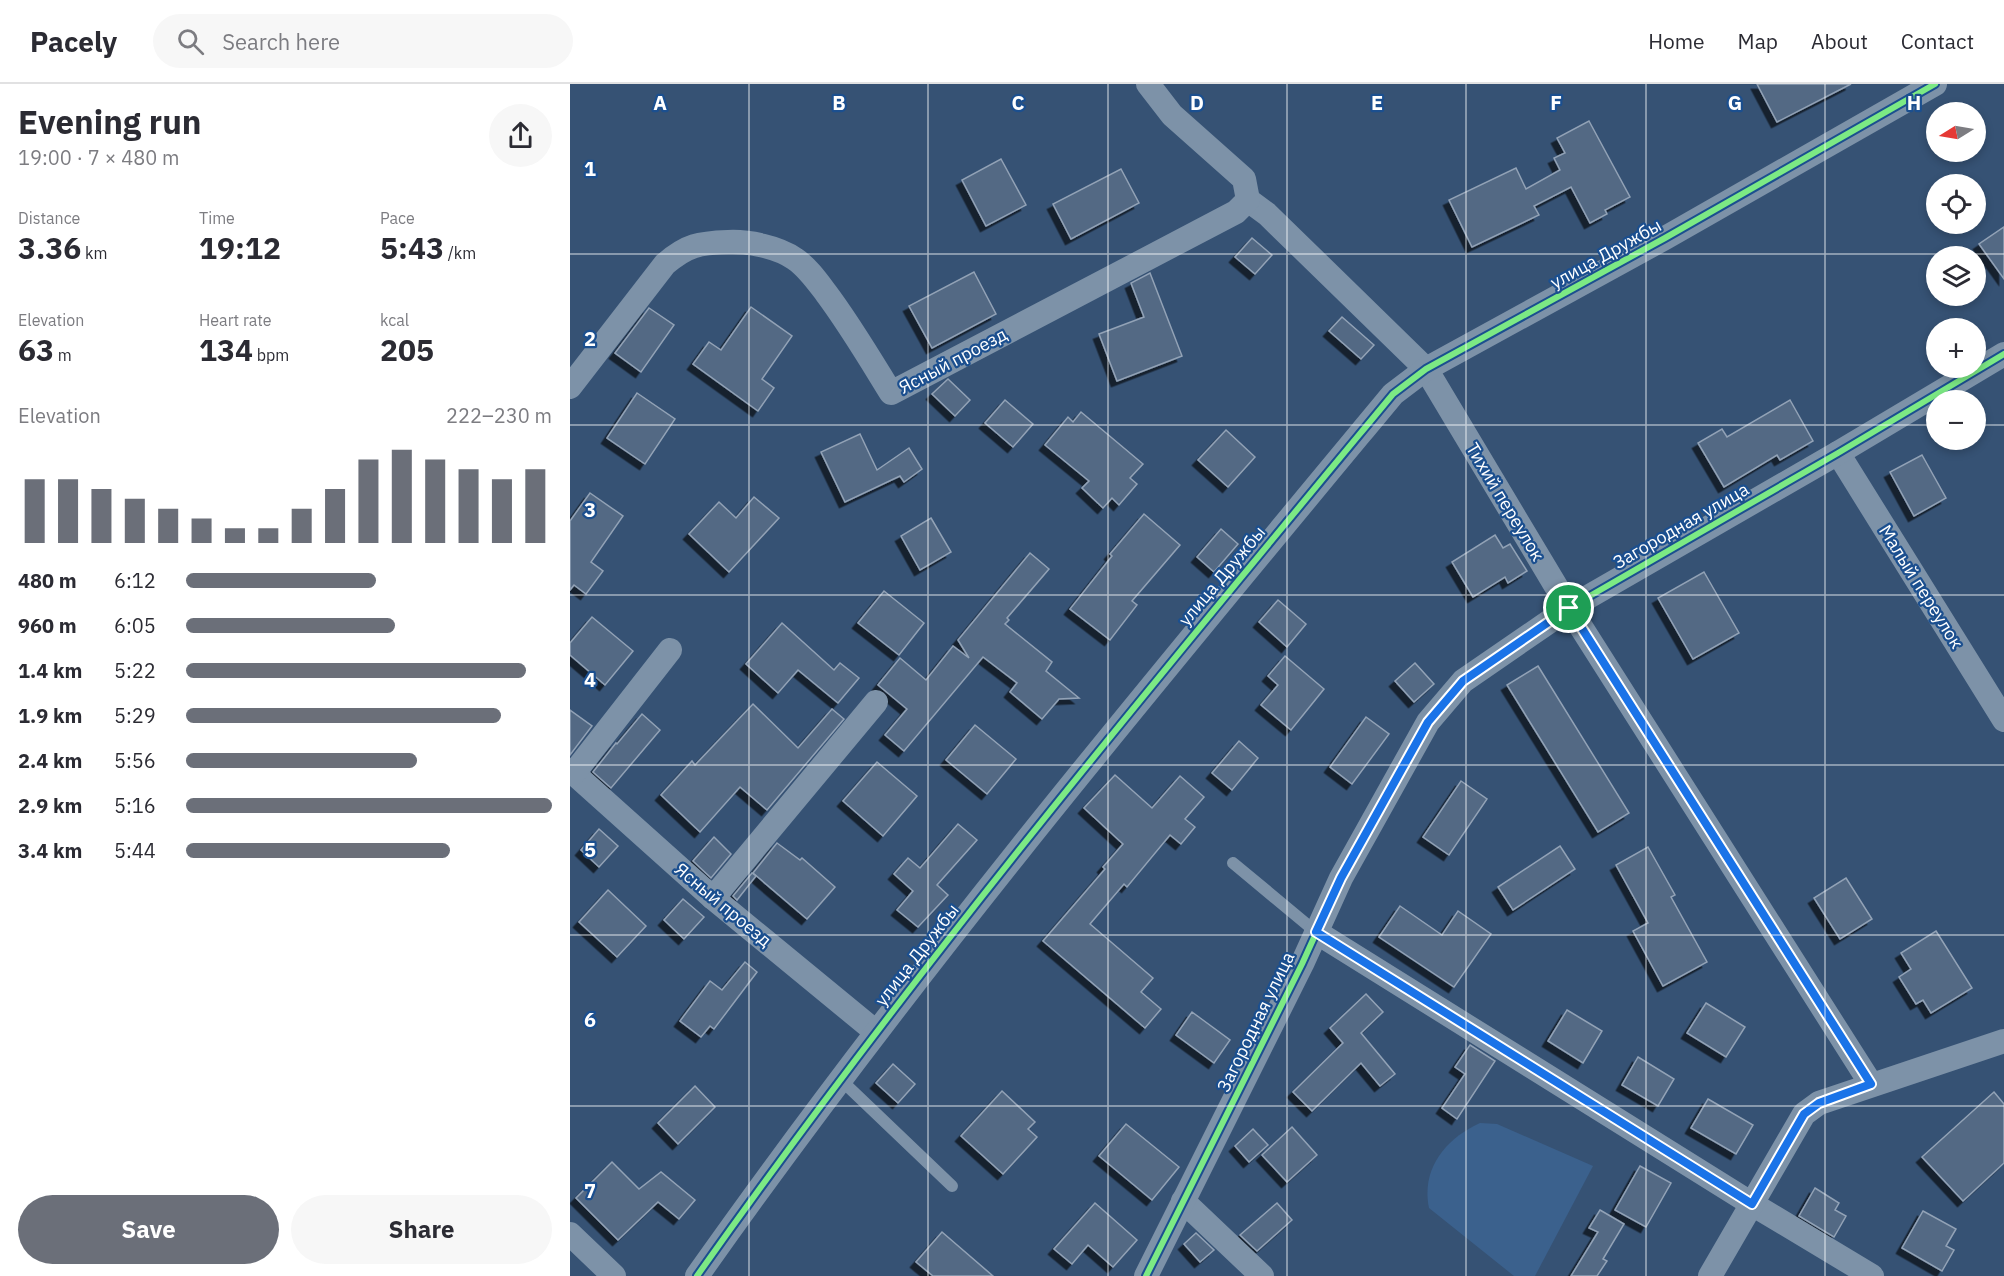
<!DOCTYPE html>
<meta charset="utf-8">
<style>
:root{--surface:#fff;--page:#f7f7f7;--text:#2b2b33;--muted:#7c7c81;--line:#e1e1e2;--accent:#6b6f79}
body{margin:0;font-family:"IBM Plex Sans",sans-serif;background:var(--page);color:var(--text);height:100vh;display:flex;flex-direction:column;font-size:22px;white-space:nowrap}
*{box-sizing:border-box;margin:0}
p{font-size:20px;color:var(--muted)}
.icon{flex:none;width:33px;height:33px;fill:none;stroke:currentColor;stroke-width:2;stroke-linecap:round;stroke-linejoin:round}
.map{position:relative;flex:1;overflow:hidden}
.panel{display:flex;flex-direction:column;background:var(--surface);width:570px}
.panel>*{flex:none}
.needle{width:39px;rotate:259deg}
.buttons{position:absolute;left:1356px;top:18px;display:grid;gap:12px}
.buttons a{display:grid;place-items:center;width:60px;height:60px;border-radius:50%;background:var(--surface);box-shadow:0 3px 9px #0003;font-size:30px}
.pin{position:absolute;display:grid;place-items:center;width:51px;height:51px;color:#fff;margin:-26px;border:3px solid #fff;border-radius:50%;box-shadow:0 2px 6px #0007}
.round{display:grid;place-items:center;flex:none;width:63px;height:63px;border-radius:32px;background:var(--page)}
.headline{display:flex;align-items:center;justify-content:space-between;height:102px;padding:0 18px}
h1{font-size:33px;font-weight:800;line-height:45px}
.metrics{display:grid;grid-template-columns:repeat(3,1fr);gap:9px;height:102px;padding:6px 18px}
.metrics div{display:grid;align-content:center}
.metrics b{font-size:30px;font-weight:800}
.metrics small{font-size:16px;font-weight:400}
.metrics p{font-size:16px}
.chart{height:168px;padding:12px 18px}
.chart p{display:flex;justify-content:space-between}
.chart svg{width:100%;height:108px;margin-top:6px;stroke:var(--accent);stroke-width:6}
.action{display:flex;gap:12px;margin-top:auto;padding:12px 18px}
.action a{flex:1;height:69px;border-radius:36px;background:var(--accent);color:#fff;font-size:24px;font-weight:800;line-height:69px;text-align:center}
.action a+a{background:var(--page);color:var(--text)}
ul{padding:0 18px;list-style:none;font-size:20px}
li{display:grid;grid-template-columns:96px 72px 1fr;align-items:center;height:45px}
li i{height:15px;border-radius:8px;background:var(--accent)}
header{display:flex;align-items:center;gap:36px;box-sizing:border-box;height:84px;padding:0 30px;background:var(--surface);border-bottom:2px solid var(--line)}
header strong{font-size:28px}
nav{display:flex;gap:33px;margin-inline-start:auto;font-size:21px}
.search{width:420px;height:54px;background:var(--page);display:flex;align-items:center;gap:15px;box-sizing:border-box;padding:0 21px;border-radius:33px;color:var(--muted);font-size:22px}
main{display:flex;flex:1;min-height:0}
.map>svg:first-child{display:block}
.water{fill:#3b618d}
.building{fill:#526984;stroke:#92a2b6;stroke-width:1.5;filter:url(#shadow)}
.lines{fill:none;stroke-linecap:round;stroke-linejoin:round}
.lane{stroke:#7d92a8;stroke-width:12}
.street{stroke:#7d92a8;stroke-width:24}
.cycleway-casing{stroke:#1b4f8f;stroke-width:10}
.cycleway{stroke:#7ce984;stroke-width:6}
.route-casing{stroke:#fff;stroke-width:12}
.route{stroke:#1a73e8;stroke-width:8}
.grid{fill:none;stroke:#fff;stroke-width:1.5;stroke-opacity:0.55}
.labels{text-anchor:middle;stroke-width:4.5;stroke-linejoin:round;paint-order:stroke}
.street-label{font-size:18px;fill:#fff;stroke:#1b4f8f}
.grid-label{font-size:20px;text-anchor:middle;font-weight:bold;fill:#fff;stroke:#1b4f8f;stroke-width:4.5;stroke-linejoin:round;paint-order:stroke}
</style>
<header>
<strong>Pacely</strong>
<div class="search"><svg class="icon" aria-label="search" viewBox="0 0 24 24"><circle cx="10" cy="10" r="6"/><path d="M15 15l6 6"/></svg>Search here</div>
<nav><a>Home</a><a>Map</a><a>About</a><a>Contact</a></nav>
</header>
<main>
<section class="panel">
<div class="headline"><div><h1>Evening run</h1><p>19:00 · 7 × 480 m</p></div><a class="round"><svg class="icon" aria-label="share" viewBox="0 0 24 24"><path d="M12 15V3M7 8l5-5 5 5M5 13v7h14v-7"/></svg></a></div>
<div class="metrics">
<div><p>Distance</p><b>3.36<small> km</small></b></div>
<div><p>Time</p><b>19:12</b></div>
<div><p>Pace</p><b>5:43<small> /km</small></b></div>
</div>
<div class="metrics">
<div><p>Elevation</p><b>63<small> m</small></b></div>
<div><p>Heart rate</p><b>134<small> bpm</small></b></div>
<div><p>kcal</p><b>205</b></div>
</div>
<div class="chart"><p><span>Elevation</span>222–230 m</p>
<svg viewBox="0 0 160 44" preserveAspectRatio="none"><path d="M5 44V18M15 44V18M25 44V22M35 44V26M45 44V30M55 44V34M65 44V38M75 44V38M85 44V30M95 44V22M105 44V10M115 44V6M125 44V10M135 44V14M145 44V18M155 44V14"/></svg>
</div>
<ul>
<li><b>480 m</b>6:12<i style="width:52%"></i></li>
<li><b>960 m</b>6:05<i style="width:57%"></i></li>
<li><b>1.4 km</b>5:22<i style="width:93%"></i></li>
<li><b>1.9 km</b>5:29<i style="width:86%"></i></li>
<li><b>2.4 km</b>5:56<i style="width:63%"></i></li>
<li><b>2.9 km</b>5:16<i style="width:100%"></i></li>
<li><b>3.4 km</b>5:44<i style="width:72%"></i></li>
</ul>
<div class="action"><a>Save</a><a>Share</a></div>
</section>
<div class="map">
<svg width="1434" height="1192" viewBox="0 0 1434 1192">
<defs>
<filter id="shadow"><feDropShadow dx="-5.5" dy="5.5" stdDeviation="0" flood-color="#0009"/></filter>
</defs>
<rect width="100%" height="100%" fill="#365274"/>
<!-- water -->
<path class="water" d="M 910,1039 L 927,1040 L 1023,1082 L 965,1192 L 944,1192 L 859,1124 C 851,1085 875,1055 910,1039 Z"/>
<!-- building -->
<g class="building">
<path d="M 1187,0 L 1281,0 L 1207,38 Z"/>
<path d="M 1019,37 L 1060,113 L 1035,126 L 1037,130 L 1020,139 L 1001,103 L 964,122 L 969,131 L 902,163 L 879,116 L 946,84 L 956,105 L 990,86 L 984,74 L 995,69 L 987,54 Z"/>
<path d="M 431,75 L 456,121 L 416,142 L 392,96 Z"/>
<path d="M 551,85 L 569,119 L 501,155 L 483,120 Z"/>
<path d="M 1434,143 L 1434,195 L 1409,160 Z"/>
<path d="M 682,154 L 702,171 L 685,190 L 665,173 Z"/>
<path d="M 404,188 L 426,230 L 362,264 L 339,222 Z"/>
<path d="M 580,189 L 612,272 L 547,297 L 529,250 L 574,233 L 561,199 Z"/>
<path d="M 181,223 L 222,252 L 192,295 L 204,304 L 188,327 L 123,280 L 139,258 L 151,266 Z"/>
<path d="M 79,224 L 104,241 L 71,288 L 45,269 Z"/>
<path d="M 772,233 L 804,261 L 791,275 L 759,247 Z"/>
<path d="M 378,295 L 400,316 L 385,332 L 362,310 Z"/>
<path d="M 67,309 L 105,335 L 75,380 L 37,354 Z"/>
<path d="M 435,316 L 463,340 L 443,363 L 415,339 Z"/>
<path d="M 1220,316 L 1243,357 L 1210,376 L 1207,371 L 1154,403 L 1128,359 L 1152,345 L 1157,353 Z"/>
<path d="M 511,328 L 573,380 L 560,394 L 567,400 L 549,421 L 542,414 L 533,424 L 512,404 L 519,397 L 475,361 L 498,333 L 503,338 Z"/>
<path d="M 656,346 L 685,373 L 658,403 L 628,376 Z"/>
<path d="M 290,350 L 307,386 L 339,364 L 352,385 L 334,398 L 330,392 L 275,418 L 251,368 Z"/>
<path d="M 1352,371 L 1376,414 L 1344,432 L 1320,388 Z"/>
<path d="M 20,409 L 53,432 L 21,478 L 33,487 L 16,510 L 4,501 L 0,506 L 0,437 Z"/>
<path d="M 184,413 L 209,434 L 159,488 L 119,450 L 149,418 L 166,434 Z"/>
<path d="M 574,430 L 610,461 L 562,517 L 567,521 L 540,556 L 500,525 L 542,472 L 540,470 Z"/>
<path d="M 361,434 L 381,468 L 350,486 L 331,452 Z"/>
<path d="M 651,445 L 668,460 L 644,488 L 627,473 Z"/>
<path d="M 925,451 L 933,464 L 940,460 L 957,487 L 938,499 L 935,493 L 903,513 L 882,478 Z"/>
<path d="M 460,469 L 479,485 L 437,534 L 439,536 L 435,540 L 482,578 L 476,587 L 509,614 L 489,615 L 472,635 L 440,608 L 447,599 L 413,573 L 334,667 L 315,651 L 337,625 L 308,601 L 330,574 L 356,596 L 383,562 L 399,574 L 388,556 Z"/>
<path d="M 1134,488 L 1169,549 L 1123,575 L 1088,514 Z"/>
<path d="M 314,507 L 354,539 L 329,571 L 288,539 Z"/>
<path d="M 708,516 L 736,540 L 717,563 L 689,538 Z"/>
<path d="M 22,533 L 63,567 L 35,601 L 0,571 L 0,559 Z"/>
<path d="M 212,539 L 264,586 L 270,579 L 289,594 L 268,619 L 228,586 L 208,609 L 176,580 Z"/>
<path d="M 715,572 L 754,605 L 721,646 L 691,621 L 708,601 L 698,592 Z"/>
<path d="M 845,579 L 864,600 L 844,618 L 825,597 Z"/>
<path d="M 968,582 L 1059,729 L 1028,748 L 937,601 Z"/>
<path d="M 183,620 L 228,664 L 262,625 L 274,635 L 197,726 L 170,703 L 130,748 L 91,711 L 122,677 L 125,681 Z"/>
<path d="M 0,626 L 22,642 L 0,671 Z"/>
<path d="M 72,630 L 90,646 L 41,704 L 23,688 L 46,659 L 47,660 Z"/>
<path d="M 796,633 L 819,650 L 782,700 L 760,683 Z"/>
<path d="M 405,641 L 446,675 L 417,710 L 376,676 Z"/>
<path d="M 669,657 L 688,674 L 662,706 L 642,689 Z"/>
<path d="M 307,678 L 347,712 L 313,752 L 273,717 Z"/>
<path d="M 545,691 L 582,724 L 610,692 L 634,713 L 615,735 L 625,743 L 611,760 L 600,751 L 557,803 L 554,800 L 520,840 L 583,894 L 571,908 L 591,925 L 575,944 L 473,857 L 535,785 L 533,783 L 553,760 L 514,724 Z"/>
<path d="M 891,697 L 917,715 L 879,771 L 853,753 Z"/>
<path d="M 388,740 L 407,756 L 367,801 L 378,811 L 348,843 L 327,826 L 343,807 L 324,790 L 338,774 L 350,784 Z"/>
<path d="M 29,745 L 48,762 L 29,783 L 11,766 Z"/>
<path d="M 144,753 L 161,770 L 141,794 L 123,777 Z"/>
<path d="M 207,759 L 230,776 L 232,774 L 265,803 L 237,835 L 183,789 Z"/>
<path d="M 990,762 L 1005,785 L 943,826 L 928,803 Z"/>
<path d="M 1078,763 L 1105,811 L 1101,813 L 1137,878 L 1093,902 L 1063,847 L 1078,839 L 1046,781 Z"/>
<path d="M 182,789 L 186,792 L 167,816 L 163,812 Z"/>
<path d="M 1276,794 L 1302,835 L 1270,855 L 1244,814 Z"/>
<path d="M 38,806 L 76,842 L 47,873 L 9,838 Z"/>
<path d="M 113,815 L 134,833 L 114,855 L 94,836 Z"/>
<path d="M 830,822 L 872,851 L 888,827 L 921,850 L 884,903 L 809,853 Z"/>
<path d="M 1366,847 L 1402,904 L 1361,929 L 1353,916 L 1346,920 L 1329,893 L 1341,885 L 1331,869 Z"/>
<path d="M 175,878 L 187,888 L 144,945 L 140,942 L 131,953 L 110,937 L 140,897 L 152,906 Z"/>
<path d="M 796,910 L 813,928 L 791,949 L 825,990 L 810,1002 L 791,979 L 742,1027 L 723,1008 L 773,959 L 760,944 Z"/>
<path d="M 1136,919 L 1175,943 L 1156,973 L 1117,949 Z"/>
<path d="M 997,926 L 1032,947 L 1013,979 L 978,957 Z"/>
<path d="M 622,928 L 660,956 L 644,979 L 606,951 Z"/>
<path d="M 900,961 L 925,977 L 887,1035 L 872,1024 L 895,990 L 885,983 Z"/>
<path d="M 1068,973 L 1104,995 L 1088,1022 L 1052,1001 Z"/>
<path d="M 323,980 L 345,1000 L 328,1019 L 306,999 Z"/>
<path d="M 125,1002 L 145,1023 L 108,1060 L 88,1039 Z"/>
<path d="M 432,1007 L 465,1038 L 458,1045 L 467,1053 L 433,1090 L 391,1052 Z"/>
<path d="M 1424,1008 L 1434,1020 L 1434,1079 L 1393,1117 L 1352,1073 Z"/>
<path d="M 1138,1015 L 1183,1041 L 1166,1070 L 1121,1044 Z"/>
<path d="M 556,1040 L 609,1083 L 582,1116 L 529,1072 Z"/>
<path d="M 722,1043 L 747,1071 L 717,1098 L 692,1071 Z"/>
<path d="M 683,1045 L 698,1061 L 679,1078 L 665,1062 Z"/>
<path d="M 42,1078 L 69,1105 L 91,1088 L 125,1116 L 109,1135 L 88,1118 L 48,1156 L 6,1114 Z"/>
<path d="M 1070,1082 L 1101,1099 L 1076,1143 L 1045,1126 Z"/>
<path d="M 1245,1104 L 1269,1119 L 1265,1126 L 1276,1132 L 1264,1153 L 1229,1132 Z"/>
<path d="M 525,1119 L 567,1156 L 543,1183 L 518,1161 L 502,1180 L 484,1165 Z"/>
<path d="M 707,1119 L 722,1136 L 687,1167 L 670,1151 Z"/>
<path d="M 1030,1126 L 1054,1140 L 1033,1175 L 1037,1177 L 1027,1192 L 1001,1192 L 1028,1148 L 1019,1144 Z"/>
<path d="M 1353,1127 L 1386,1145 L 1376,1162 L 1384,1166 L 1372,1187 L 1332,1164 Z"/>
<path d="M 372,1148 L 423,1192 L 363,1192 L 346,1178 Z"/>
<path d="M 626,1149 L 644,1166 L 630,1178 L 614,1160 Z"/>
</g>
<g class="lines">
<!-- lane -->
<g class="lane">
<path d="M 663,779 L 746,848"/>
<path d="M 270,995 L 382,1102"/>
</g>
<!-- street -->
<g class="street">
<path d="M 678,116 L 697,130 L 856,285 L 999,524 L 1301,1000"/>
<path d="M 0,303 L 95,180 C 117,161 129,159 158,158 C 178,157 208,163 225,175 C 237,183 247,197 256,209 C 280,241 300,275 321,309 L 666,128 L 678,116 L 674,95 L 602,31 L 578,0"/>
<path d="M 1268,369 L 1434,636"/>
<path d="M 0,686 L 143,814 L 306,948"/>
<path d="M 4,689 L 100,566"/>
<path d="M 143,814 L 306,618"/>
<path d="M 746,848 L 1182,1120 L 1302,1192"/>
<path d="M 613,1117 L 692,1192"/>
<path d="M 0,1150 L 44,1192"/>
<path d="M 127,1192 C 343,886 584,598 823,310 L 856,285 L 1095,154 L 1365,0"/>
<path d="M 576,1192 L 732,880 L 771,794 L 858,638 L 893,597 L 999,524 L 1268,369 L 1434,270"/>
<path d="M 1140,1192 L 1234,1030 L 1249,1019 L 1434,957"/>
</g>
<!-- cycleway casing -->
<g class="cycleway-casing">
<g id="cycleway">
<path d="M 127,1192 C 343,886 584,598 823,310 L 856,285 L 1095,154 L 1365,0"/>
<path d="M 576,1192 L 732,880 L 771,794 L 858,638 L 893,597 L 999,524 L 1268,369 L 1434,270"/>
</g>
</g>
<!-- cycleway -->
<use href="#cycleway" class="cycleway"/>
</g>
<g class="lines">
<!-- route casing -->
<g class="route-casing">
<path id="route" d="M 999,524 L 1301,1000 L 1249,1019 L 1234,1030 L 1182,1120 L 746,848 L 771,794 L 858,638 L 893,597 Z"/>
</g>
<!-- route -->
<use href="#route" class="route"/>
</g>
<!-- grid -->
<path class="grid" d="M 179,0 L 179,1192M 358,0 L 358,1192M 538,0 L 538,1192M 717,0 L 717,1192M 896,0 L 896,1192M 1076,0 L 1076,1192M 1255,0 L 1255,1192M 0,170 L 1434,170M 0,341 L 1366,341M 1406,341 L 1434,341M 0,511 L 1434,511M 0,681 L 1434,681M 0,851 L 1434,851M 0,1022 L 1434,1022"/>
<g class="labels">
<!-- street labels -->
<g class="street-label">
<text transform="translate(1036 170) rotate(-29)" y="6">улица Дружбы</text>
<text transform="translate(383 277) rotate(-28)" y="6">Ясный проезд</text>
<text transform="translate(935 418) rotate(59)" y="6">Тихий переулок</text>
<text transform="translate(1111 442) rotate(-30)" y="6">Загородная улица</text>
<text transform="translate(652 492) rotate(-50)" y="6">улица Дружбы</text>
<text transform="translate(1351 503) rotate(58)" y="6">Малый переулок</text>
<text transform="translate(153 821) rotate(40)" y="6">Ясный проезд</text>
<text transform="translate(347 871) rotate(-52)" y="6">улица Дружбы</text>
<text transform="translate(686 938) rotate(-64)" y="6">Загородная улица</text>
</g>
</g>
<g class="grid-label">
<text x="90" y="26">A</text>
<text x="269" y="26">B</text>
<text x="448" y="26">C</text>
<text x="627" y="26">D</text>
<text x="807" y="26">E</text>
<text x="986" y="26">F</text>
<text x="1165" y="26">G</text>
<text x="1344" y="26">H</text>
<text x="20" y="92">1</text>
<text x="20" y="262">2</text>
<text x="20" y="433">3</text>
<text x="20" y="603">4</text>
<text x="20" y="773">5</text>
<text x="20" y="943">6</text>
<text x="20" y="1114">7</text>
</g>
</svg>
<div class="buttons">
<a><svg class="needle" viewBox="-14 -14 28 28"><path d="M0-13l5 13h-10z" fill="#e53935"/><path d="M0 13l5-13h-10z" fill="#7c7c81"/></svg></a>
<a><svg class="icon" aria-label="locate" viewBox="0 0 24 24"><circle cx="12" cy="12" r="6"/><path d="M12 2v4M12 18v4M2 12h4M18 12h4"/></svg></a>
<a><svg class="icon" aria-label="layers" viewBox="0 0 24 24"><path d="M12 4l9 5-9 5-9-5zM3 14l9 5 9-5"/></svg></a>
<a>+</a>
<a>−</a>
</div>
<div class="pin" style="left:999px;top:524px;background:#1e9e55"><svg class="icon" aria-label="arrive" viewBox="0 0 24 24"><path d="M6 21V4h12l-3 4 3 4H6"/></svg></div>
</div>
</main>
